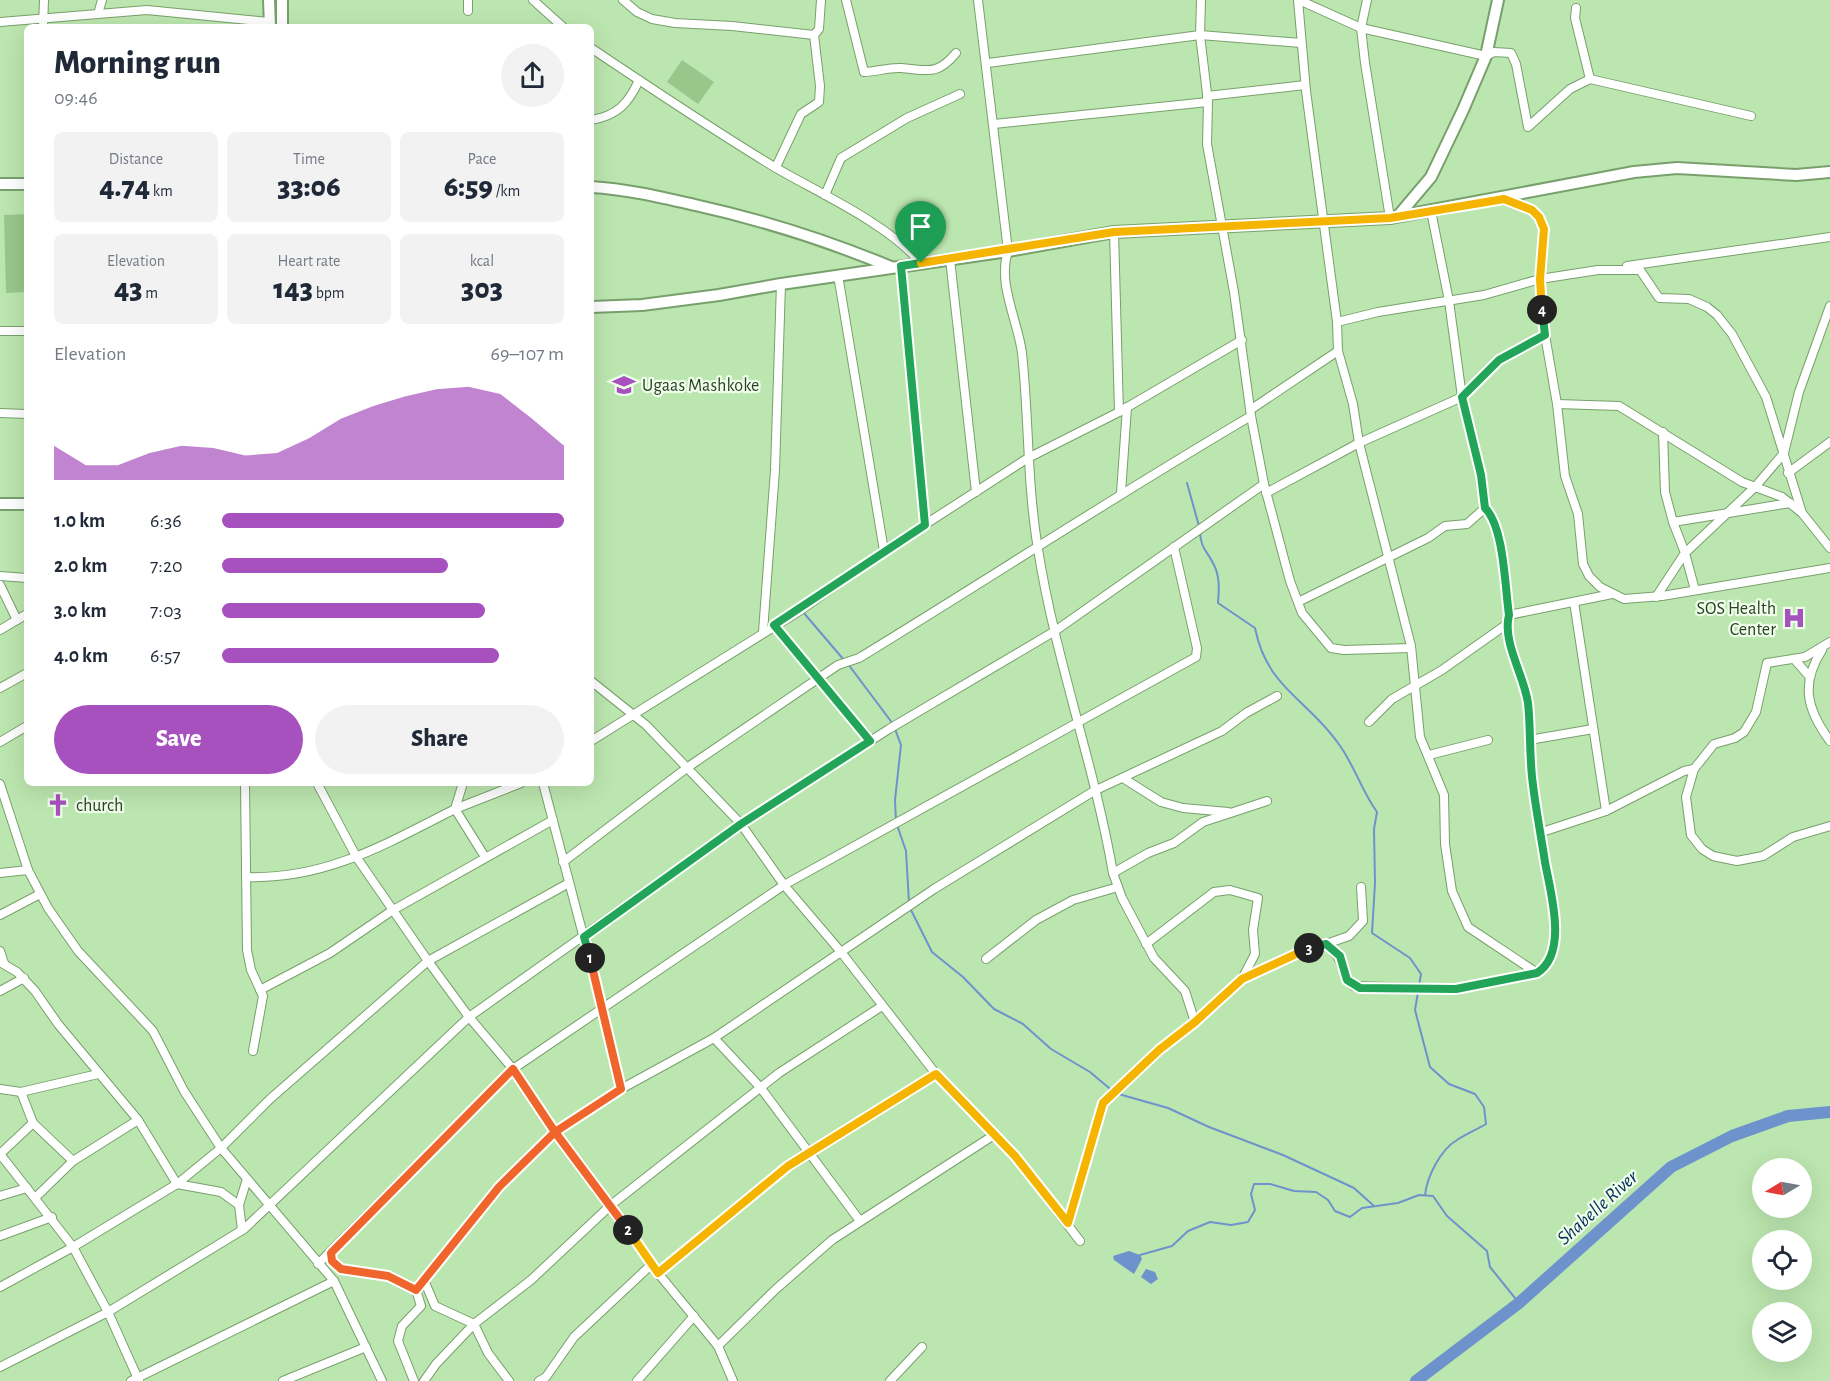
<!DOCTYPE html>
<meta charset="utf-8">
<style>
:root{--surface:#fff;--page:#f2f2f3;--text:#1f2937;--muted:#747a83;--accent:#a751be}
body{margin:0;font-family:"Alegreya Sans",sans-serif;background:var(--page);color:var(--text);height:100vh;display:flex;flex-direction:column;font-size:22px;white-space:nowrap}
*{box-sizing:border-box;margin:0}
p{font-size:20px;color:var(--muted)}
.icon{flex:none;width:33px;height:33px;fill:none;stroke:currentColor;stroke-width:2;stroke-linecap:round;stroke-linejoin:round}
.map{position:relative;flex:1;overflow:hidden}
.side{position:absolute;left:24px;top:24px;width:570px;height:762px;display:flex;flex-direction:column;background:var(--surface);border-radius:9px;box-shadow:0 6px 24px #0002}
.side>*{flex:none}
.needle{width:39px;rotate:260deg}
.tools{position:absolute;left:1752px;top:1158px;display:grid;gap:12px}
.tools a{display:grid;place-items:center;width:60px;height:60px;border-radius:50%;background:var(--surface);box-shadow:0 6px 24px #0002;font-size:30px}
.pin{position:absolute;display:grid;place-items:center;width:51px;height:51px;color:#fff;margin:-62px -26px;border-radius:50% 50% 50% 0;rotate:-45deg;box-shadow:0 0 6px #0007}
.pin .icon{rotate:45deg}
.km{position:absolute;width:30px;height:30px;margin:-15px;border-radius:50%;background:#222;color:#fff;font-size:16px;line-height:30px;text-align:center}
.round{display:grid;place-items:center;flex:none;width:63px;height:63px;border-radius:32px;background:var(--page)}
.summary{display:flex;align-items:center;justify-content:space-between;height:102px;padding:0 30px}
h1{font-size:33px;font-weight:800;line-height:45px}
.metrics{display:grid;grid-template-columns:repeat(3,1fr);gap:9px;height:102px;padding:6px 30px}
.metrics div{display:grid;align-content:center;border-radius:9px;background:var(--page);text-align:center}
.metrics b{font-size:30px;font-weight:800}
.metrics small{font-size:16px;font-weight:400}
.metrics p{font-size:16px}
.chart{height:168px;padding:12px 30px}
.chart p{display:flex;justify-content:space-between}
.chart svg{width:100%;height:108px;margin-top:6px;fill:var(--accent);opacity:.7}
.action{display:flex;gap:12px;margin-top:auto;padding:12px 30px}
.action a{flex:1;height:69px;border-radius:36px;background:var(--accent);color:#fff;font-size:24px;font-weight:800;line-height:69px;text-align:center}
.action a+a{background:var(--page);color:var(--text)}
ul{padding:0 30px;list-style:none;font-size:20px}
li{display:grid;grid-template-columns:96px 72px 1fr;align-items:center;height:45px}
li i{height:15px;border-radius:8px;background:var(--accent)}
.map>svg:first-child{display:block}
.green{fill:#99c78b}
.water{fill:#6e93cc}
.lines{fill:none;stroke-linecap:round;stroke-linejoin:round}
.stream{stroke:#6e93cc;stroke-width:2}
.river{stroke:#6e93cc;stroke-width:12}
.street-casing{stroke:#78a06c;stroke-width:10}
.secondary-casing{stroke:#78a06c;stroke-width:14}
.street{stroke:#fff;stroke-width:8}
.secondary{stroke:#fff;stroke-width:10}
.split-1-casing{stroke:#fff;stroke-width:12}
.split-2-casing{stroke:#fff;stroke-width:12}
.split-3-casing{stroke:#fff;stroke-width:12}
.split-4-casing{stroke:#fff;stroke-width:12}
.split-5-casing{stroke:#fff;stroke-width:12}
.split-1{stroke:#22a559;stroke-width:8}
.split-2{stroke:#f0652b;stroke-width:8}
.split-3{stroke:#f5b400;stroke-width:8}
.split-4{stroke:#22a559;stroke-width:8}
.split-5{stroke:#f5b400;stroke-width:8}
.labels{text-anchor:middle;stroke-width:4.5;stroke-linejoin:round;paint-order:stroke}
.poi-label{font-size:18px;fill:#2f402a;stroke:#eeffe9;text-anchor:start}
.water-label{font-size:20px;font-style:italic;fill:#082b5f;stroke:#eeffe9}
</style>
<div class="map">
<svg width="1830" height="1381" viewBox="0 0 1830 1381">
<rect width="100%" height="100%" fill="#bce6af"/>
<!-- green -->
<g class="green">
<path d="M 682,60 L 714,82 L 698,104 L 667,82 Z"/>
<path d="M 27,214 L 27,292 L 6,293 L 4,215 Z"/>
</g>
<!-- water -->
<g class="water">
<path d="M 1129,1251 L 1140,1255 L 1142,1259 L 1134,1274 L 1114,1260 L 1113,1256 Z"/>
<path d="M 1146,1269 L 1155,1272 L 1158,1279 L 1151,1284 L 1141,1277 Z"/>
</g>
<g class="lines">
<!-- stream -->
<g class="stream">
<path d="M 1187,483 L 1199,526"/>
<path d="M 1200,532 C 1201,550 1207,550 1214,565 C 1220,577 1219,590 1218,603 L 1255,628 C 1267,688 1306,698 1338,743 C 1354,764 1361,790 1377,812 L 1374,829 L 1375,883 L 1372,933 L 1410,958 L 1421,974 L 1415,1010 L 1430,1067 L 1449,1084 L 1475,1094 L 1484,1107 L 1486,1124 C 1476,1130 1466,1134 1457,1140 C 1440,1150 1427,1177 1425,1195"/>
<path d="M 803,612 L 844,660"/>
<path d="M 848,664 L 893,724"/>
<path d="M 895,729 L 901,745 L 895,800 L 896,822 L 906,851 L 909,903"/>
<path d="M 910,908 L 932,952 L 963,977 L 994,1009 L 1023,1024 L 1051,1049 L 1090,1072 L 1115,1093 L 1168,1108 L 1209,1127 L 1283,1155 L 1354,1188 L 1374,1206"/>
<path d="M 1140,1255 L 1172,1246 L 1188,1231 L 1210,1222 L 1231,1225 L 1248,1222 L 1255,1210 L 1251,1194 L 1254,1184 L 1270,1184 L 1294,1191 L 1316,1192 L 1328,1200 L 1335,1211 L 1350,1217 L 1362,1208 L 1398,1203 L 1419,1195 L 1433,1196 L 1447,1216 L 1487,1251 L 1490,1267 L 1519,1303"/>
</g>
<!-- river -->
<path class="river" d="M 1416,1381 L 1519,1303 L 1671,1167 L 1732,1136 L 1788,1116 L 1830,1112"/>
<!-- street casing -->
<g class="street-casing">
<g id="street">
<path d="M 468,0 L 468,11"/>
<path d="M 533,0 L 563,27"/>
<path d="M 623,0 L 637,12 L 652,19 L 675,23 L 732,26 L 814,35 L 819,29 L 821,0"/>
<path d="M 846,0 L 864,72 C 876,72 889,67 901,68 C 928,70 937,76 956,53"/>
<path d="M 978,0 L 1008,251 C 997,283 1018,321 1022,353 C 1029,418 1027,484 1038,549 C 1055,658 1094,763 1113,873 L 1122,898 L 1154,958 L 1185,991 L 1195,1022"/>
<path d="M 1201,0 L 1200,35 L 1208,102 L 1207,144 L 1234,292 L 1251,416 L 1264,484 L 1290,581 L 1302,613 L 1331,648 L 1344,650 L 1411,648"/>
<path d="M 1298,0 L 1306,91 L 1337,322 L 1338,351 L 1353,404 L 1359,443 L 1411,646 L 1420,737 L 1444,795 L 1445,844 L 1452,891 L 1468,927 L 1537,973"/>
<path d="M 1299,0 L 1361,28 L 1486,56 L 1494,52 L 1511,53 L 1516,64 L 1528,127 L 1570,89 L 1590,79 L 1575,18 L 1576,8"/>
<path d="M 1367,0 L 1361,28 L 1365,63 L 1390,218"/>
<path d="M 98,14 L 102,0"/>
<path d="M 0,22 L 147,10 L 269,22"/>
<path d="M 43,27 L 44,0"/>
<path d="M 591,48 C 652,89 713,130 776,168 C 821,194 888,224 921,263"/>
<path d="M 988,63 L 1200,35 L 1301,43"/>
<path d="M 1590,79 L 1751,116"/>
<path d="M 1207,96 L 1305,85"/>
<path d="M 591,120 C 617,116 629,103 639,80"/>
<path d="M 994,124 L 1208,102"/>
<path d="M 776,167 L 801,114 L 819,102 L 820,86 L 814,35"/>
<path d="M 825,195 L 841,158 L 907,118 L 960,94"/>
<path d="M 1504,199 L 1532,210 L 1539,217 L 1544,229 L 1540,279 L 1545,335 L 1557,404 L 1565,476 L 1578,514 L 1583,564 L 1589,576 L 1600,587 L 1624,599 L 1662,596 L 1830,568"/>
<path d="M 1114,232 L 1119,412"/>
<path d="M 950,259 L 976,492"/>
<path d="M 901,266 L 925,525"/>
<path d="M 1627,266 L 1830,237"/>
<path d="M 838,275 L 884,551"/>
<path d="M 1337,322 L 1378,312 L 1484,295 L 1540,279 L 1598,270 L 1640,270 L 1659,298 L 1689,299 L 1707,307 L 1717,315 L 1732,334 L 1766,397 L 1802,513"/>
<path d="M 0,331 L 27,331"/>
<path d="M 1557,404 L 1619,406 L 1742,482 L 1782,497 L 1802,513 L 1830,548"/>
<path d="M 1250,410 L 1338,351"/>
<path d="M 0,413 L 27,414"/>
<path d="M 1663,432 L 1665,492 L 1673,522 L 1790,503"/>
<path d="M 1788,473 L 1830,442"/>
<path d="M 1121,493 L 1127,407"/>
<path d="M 1266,493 L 1359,443 L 1462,397 L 1499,360 L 1545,335"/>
<path d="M 0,576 L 27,578"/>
<path d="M 0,585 L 17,620"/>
<path d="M 1695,590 L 1685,553 L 1755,487 L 1784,453 L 1799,392 L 1830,306"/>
<path d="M 1656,597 L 1685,553 L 1673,522"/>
<path d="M 1298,602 L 1428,538 L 1445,526 L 1467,524 L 1485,508"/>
<path d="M 1574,602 L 1606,811 L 1684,771 L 1694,769"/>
<path d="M 1509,615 L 1612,594"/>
<path d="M 774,625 L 870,741"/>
<path d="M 0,630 L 27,614"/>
<path d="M 763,632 L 775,470 L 781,284"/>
<path d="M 1830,642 L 1805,657 L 1767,663 L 1756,712 L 1744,732 L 1735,738 L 1714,744 L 1694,769 L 1686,797 L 1691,835 L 1702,849 L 1713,856 L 1737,861 L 1763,856 L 1793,837 L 1830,826"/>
<path d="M 1822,650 C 1800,684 1807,710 1830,741"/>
<path d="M 1795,660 L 1809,676"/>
<path d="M 591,681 L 646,725 L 741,824 L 784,885 L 841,952 L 936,1074 L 1015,1156 L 1080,1241"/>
<path d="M 0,688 L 27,673"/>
<path d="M 1369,722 L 1392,699 L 1442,670 L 1507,624"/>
<path d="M 1529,740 L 1593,729"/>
<path d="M 591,741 L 801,610 L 884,551 L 1028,458 L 1119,412 L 1242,340"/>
<path d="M 0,742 L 27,726"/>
<path d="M 1429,755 L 1488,740"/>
<path d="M 1123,778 L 1161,802 L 1183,808 L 1228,812"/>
<path d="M 245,783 L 247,950 L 251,970 L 263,996 L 253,1051"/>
<path d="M 317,783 L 357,858 L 428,961 L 469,1017 L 513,1069 L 555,1132 L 658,1273 L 718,1346 L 733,1381"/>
<path d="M 543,783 L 602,1007 L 621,1089"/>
<path d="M 0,784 L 28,870 L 48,908 L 78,951 L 153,1031 L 184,1091 L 221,1148 L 334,1281 L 382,1381"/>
<path d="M 1542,832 L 1606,811"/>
<path d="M 485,857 L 455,809 L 521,783"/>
<path d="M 563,862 L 688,767 L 838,665 L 859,658 C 990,578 1118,494 1251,416"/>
<path d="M 0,873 L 28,870"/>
<path d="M 1113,873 L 1148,853 L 1174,843 L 1203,822 L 1267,801"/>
<path d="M 246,877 C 325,880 386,844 455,809 L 463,783"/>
<path d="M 0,915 L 40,894"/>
<path d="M 1146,944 L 1214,892 L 1230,890 L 1258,898 L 1253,930 L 1255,954 L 1242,979"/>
<path d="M 1326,944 L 1349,936 L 1363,921 L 1361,887"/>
<path d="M 0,951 L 4,963"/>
<path d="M 986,959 L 1036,920 L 1073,900 L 1118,887"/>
<path d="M 0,962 L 17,972 L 35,991 L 58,1024 L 138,1120 L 177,1184 L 221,1192 L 239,1205 L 242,1230"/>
<path d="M 260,990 L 330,953 L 393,910 L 553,820"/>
<path d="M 0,991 L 24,978"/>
<path d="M 714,1038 L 760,1087 L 860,1221 L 994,1135 L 832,1240 L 776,1289 L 718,1346"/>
<path d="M 0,1089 L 21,1092 L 98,1074"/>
<path d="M 21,1092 L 33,1123 L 73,1161"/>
<path d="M 0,1154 L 73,1247 L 108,1312 L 139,1381"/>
<path d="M 0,1154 L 33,1123"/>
<path d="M 0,1196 L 27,1188"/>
<path d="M 35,1198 L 73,1161 L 138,1120"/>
<path d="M 239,1205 L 247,1179"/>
<path d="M 1068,1223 L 1103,1103 L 1159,1050 L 1195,1022 L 1242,979 L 1305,949 L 1326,944 C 1347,961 1339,972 1354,986 L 1456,989 L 1537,973 C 1569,953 1550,891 1545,862 C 1541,838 1537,813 1533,789 C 1529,760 1532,731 1528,703 C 1524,674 1501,644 1509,615 C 1505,588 1504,526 1485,508 L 1481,475 L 1462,397 L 1449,301 L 1431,211"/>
<path d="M 0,1236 L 52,1217"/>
<path d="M 331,1253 L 332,1261 L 341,1269 L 389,1276 L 416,1290 L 421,1306 L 402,1326 L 398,1341 L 414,1381"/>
<path d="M 318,1264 L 513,1069 L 784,885 L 1196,657 L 1197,648 L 1174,547"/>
<path d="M 658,1273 L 788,1166 L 936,1074"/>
<path d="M 424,1280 L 435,1306 L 474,1324 L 488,1353 L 509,1381"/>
<path d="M 0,1287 L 73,1247 L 177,1184 L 221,1148 L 270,1099 L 428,961 L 569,883"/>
<path d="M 416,1290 L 499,1187 L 555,1132 L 621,1089 L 714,1038 L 934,889 L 1094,791 L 1222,731 L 1246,713 L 1277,696"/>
<path d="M 0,1367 L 108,1312 L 244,1229 L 469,1017 L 741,824 L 889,729 L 1055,631 L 1264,484"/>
<path d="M 131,1381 L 334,1281"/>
<path d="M 283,1381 L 366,1347"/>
<path d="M 424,1381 L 436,1364 L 474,1324 L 531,1280 L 611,1205 L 779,1073 L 882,1006"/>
<path d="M 539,1381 L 546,1377 L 574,1337 L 652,1264"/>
<path d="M 637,1381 L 694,1316"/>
<path d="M 890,1381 L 922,1347"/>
</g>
</g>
<!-- secondary casing -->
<g class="secondary-casing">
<g id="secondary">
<path d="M 269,0 L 270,27"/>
<path d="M 282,0 L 282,27"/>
<path d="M 0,184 L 27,184"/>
<path d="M 591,187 C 626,189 660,197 695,205 C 763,220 826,240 891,267"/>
<path d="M 1398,216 L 1431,177 L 1463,110 L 1486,56 L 1498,0"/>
<path d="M 591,307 L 642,305 L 719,295 L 781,284 L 1008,251 L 1114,232 L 1390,218 L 1634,172 L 1677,168 L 1796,175 L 1830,172"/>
<path d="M 0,504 L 27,504"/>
</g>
</g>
<!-- street -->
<use href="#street" class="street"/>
<!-- secondary -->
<use href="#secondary" class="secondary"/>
</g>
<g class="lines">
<!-- split-1 casing -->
<g class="split-1-casing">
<path id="split-1" d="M 590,958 L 584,937 L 741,824 L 870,741 L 774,625 L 925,525 L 901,266 L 921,263"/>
</g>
<!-- split-2 casing -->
<g class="split-2-casing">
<path id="split-2" d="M 590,958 L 621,1089 L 555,1132 L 499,1187 L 416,1290 L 388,1276 L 341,1269 L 332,1261 L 331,1253 L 513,1069 L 555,1132 L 628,1230"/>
</g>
<!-- split-3 casing -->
<g class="split-3-casing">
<path id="split-3" d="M 628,1230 L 658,1273 L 788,1166 L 936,1074 L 1015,1156 L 1068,1223 L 1103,1103 L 1159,1050 L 1195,1022 L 1242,979 L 1309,948"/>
</g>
<!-- split-4 casing -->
<g class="split-4-casing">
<path id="split-4" d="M 1309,948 L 1326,944 L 1340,956 L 1347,980 L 1360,988 L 1456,989 L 1537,973 C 1569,953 1550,891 1545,862 C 1541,836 1536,810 1533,785 C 1529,758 1531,730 1528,703 C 1524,675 1502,642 1509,615 C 1505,588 1504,526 1485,508 L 1481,475 L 1462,397 L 1499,360 L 1545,335 L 1542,310"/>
</g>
<!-- split-5 casing -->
<g class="split-5-casing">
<path id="split-5" d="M 921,263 L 1114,232 L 1390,218 L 1504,199 L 1532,210 L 1539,217 L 1544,229 L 1540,279 L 1542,310"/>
</g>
<!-- split-1 -->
<use href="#split-1" class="split-1"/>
<!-- split-2 -->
<use href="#split-2" class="split-2"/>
<!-- split-3 -->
<use href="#split-3" class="split-3"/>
<!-- split-4 -->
<use href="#split-4" class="split-4"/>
<!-- split-5 -->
<use href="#split-5" class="split-5"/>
</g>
<!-- icons -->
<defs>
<g id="school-bare" transform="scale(1.8)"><path d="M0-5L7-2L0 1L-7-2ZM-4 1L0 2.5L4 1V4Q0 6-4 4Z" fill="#a751be" stroke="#eeffe9" stroke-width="2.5" paint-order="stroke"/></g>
<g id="hospital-bare" transform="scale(1.8)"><path d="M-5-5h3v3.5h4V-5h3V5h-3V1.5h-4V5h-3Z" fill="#a751be" stroke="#eeffe9" stroke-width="2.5" paint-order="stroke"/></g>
<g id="church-bare" transform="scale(1.8)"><path d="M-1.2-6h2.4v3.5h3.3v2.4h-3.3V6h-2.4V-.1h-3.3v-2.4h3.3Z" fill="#a751be" stroke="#eeffe9" stroke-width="2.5" paint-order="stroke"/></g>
</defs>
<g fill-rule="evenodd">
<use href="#school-bare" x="624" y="385"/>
<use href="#hospital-bare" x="1794" y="618"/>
<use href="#church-bare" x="58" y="805"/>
</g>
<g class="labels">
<!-- poi labels -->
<g class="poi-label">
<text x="642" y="391">Ugaas Mashkoke</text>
<text x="1776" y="614" text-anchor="end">SOS Health<tspan x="1776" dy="21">Center</tspan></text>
<text x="76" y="811">church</text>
</g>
<!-- water labels -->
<g class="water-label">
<text transform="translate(1597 1207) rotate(-42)" y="7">Shabelle River</text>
</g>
</g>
</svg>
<div class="tools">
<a><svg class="needle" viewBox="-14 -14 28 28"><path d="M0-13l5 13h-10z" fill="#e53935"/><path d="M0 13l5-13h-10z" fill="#747a83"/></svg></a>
<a><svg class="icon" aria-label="locate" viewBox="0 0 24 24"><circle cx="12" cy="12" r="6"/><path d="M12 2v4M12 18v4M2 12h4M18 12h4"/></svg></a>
<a><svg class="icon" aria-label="layers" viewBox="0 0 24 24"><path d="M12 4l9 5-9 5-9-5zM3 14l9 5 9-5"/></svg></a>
</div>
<div class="pin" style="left:921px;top:263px;background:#1e9e55"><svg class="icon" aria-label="arrive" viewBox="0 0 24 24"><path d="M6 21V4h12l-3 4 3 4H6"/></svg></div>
<b class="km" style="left:590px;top:958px">1</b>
<b class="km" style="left:628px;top:1230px">2</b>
<b class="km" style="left:1309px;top:948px">3</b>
<b class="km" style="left:1542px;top:310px">4</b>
<section class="side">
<div class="summary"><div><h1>Morning run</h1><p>09:46</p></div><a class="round"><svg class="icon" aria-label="share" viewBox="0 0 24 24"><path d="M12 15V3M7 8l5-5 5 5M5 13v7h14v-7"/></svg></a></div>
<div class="metrics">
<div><p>Distance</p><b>4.74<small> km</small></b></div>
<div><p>Time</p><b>33:06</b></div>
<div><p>Pace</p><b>6:59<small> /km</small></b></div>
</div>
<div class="metrics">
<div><p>Elevation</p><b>43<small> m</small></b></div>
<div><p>Heart rate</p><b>143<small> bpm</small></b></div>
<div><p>kcal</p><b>303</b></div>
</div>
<div class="chart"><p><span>Elevation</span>69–107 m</p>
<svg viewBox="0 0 160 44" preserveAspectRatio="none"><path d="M0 44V30L10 38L20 38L30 33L40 30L50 31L60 34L70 33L80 27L90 19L100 14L110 10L120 7L130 6L140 9L150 19L160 30V44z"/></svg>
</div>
<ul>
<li><b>1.0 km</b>6:36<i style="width:100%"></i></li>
<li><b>2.0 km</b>7:20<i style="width:66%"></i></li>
<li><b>3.0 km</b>7:03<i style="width:77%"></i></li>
<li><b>4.0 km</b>6:57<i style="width:81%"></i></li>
</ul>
<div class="action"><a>Save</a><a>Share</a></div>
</section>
</div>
